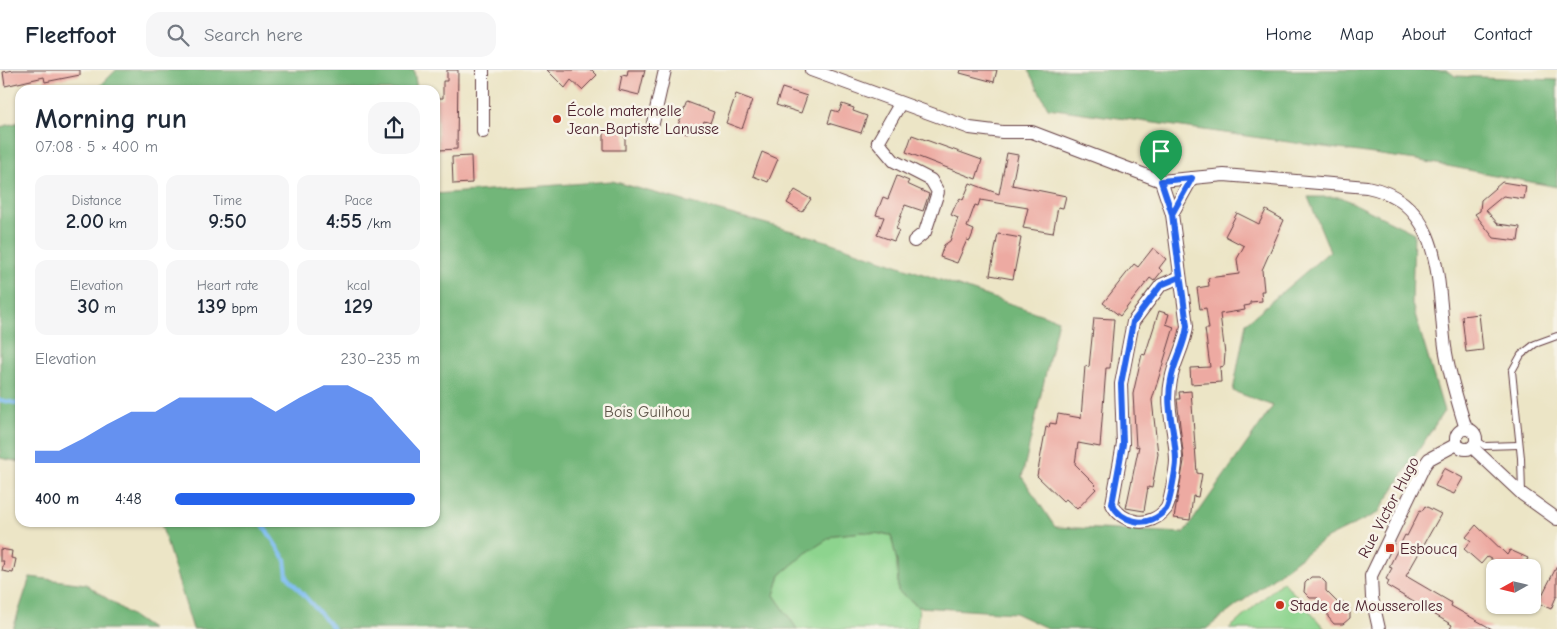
<!DOCTYPE html>
<meta charset="utf-8">
<style>
:root{--surface:#fff;--page:#f6f6f7;--text:#1f2937;--muted:#747a83;--line:#e0e1e3;--accent:#2563eb}
body{margin:0;font-family:"Comic Neue",sans-serif;background:var(--page);color:var(--text);height:100vh;display:flex;flex-direction:column;font-size:19px;white-space:nowrap}
*{box-sizing:border-box;margin:0}
p{font-size:16px;color:var(--muted)}
.icon{flex:none;width:28px;height:28px;fill:none;stroke:currentColor;stroke-width:2;stroke-linecap:round;stroke-linejoin:round}
.map{position:relative;flex:1;overflow:hidden}
.details{position:absolute;left:15px;top:15px;width:425px;height:442px;display:flex;flex-direction:column;background:var(--surface);border-radius:15px;box-shadow:0 1px 4px #0004}
.details>*{flex:none}
.needle{width:32px;rotate:262deg}
.tools{position:absolute;left:1486px;top:489px;display:grid;gap:10px}
.tools a{display:grid;place-items:center;width:55px;height:55px;border-radius:10px;background:var(--surface);box-shadow:0 1px 4px #0004;font-size:25px}
.pin{position:absolute;display:grid;place-items:center;width:42px;height:42px;color:#fff;margin:-51px -21px;border-radius:50% 50% 50% 0;rotate:-45deg;box-shadow:0 0 5px #0007}
.pin .icon{rotate:45deg}
.round{display:grid;place-items:center;flex:none;width:52px;height:52px;border-radius:15px;background:var(--page)}
.summary{display:flex;align-items:center;justify-content:space-between;height:85px;padding:0 20px}
h1{font-size:28px;font-weight:600;line-height:38px}
.figures{display:grid;grid-template-columns:repeat(3,1fr);gap:8px;height:85px;padding:5px 20px}
.figures div{display:grid;align-content:center;border-radius:12px;background:var(--page);text-align:center}
.figures b{font-size:21px;font-weight:600}
.figures small{font-size:14px;font-weight:400}
.figures p{font-size:14px}
.chart{height:140px;padding:10px 20px}
.chart p{display:flex;justify-content:space-between}
.chart svg{width:100%;height:90px;margin-top:5px;fill:var(--accent);opacity:.7}
ul{padding:0 20px;list-style:none;font-size:16px}
li{display:grid;grid-template-columns:80px 60px 1fr;align-items:center;height:38px}
li i{height:12px;border-radius:6px;background:var(--accent)}
header{display:flex;align-items:center;gap:30px;box-sizing:border-box;height:70px;padding:0 25px;background:var(--surface);border-bottom:1px solid var(--line)}
header strong{font-size:24px}
nav{display:flex;gap:28px;margin-inline-start:auto;font-size:18px}
.search{width:350px;height:45px;background:var(--page);display:flex;align-items:center;gap:12px;box-sizing:border-box;padding:0 18px;border-radius:15px;color:var(--muted);font-size:19px}
.map>svg:first-child{display:block}
.green{fill:#8dd48e;stroke:#6c7a5c}
.forest{fill:#72b679;stroke:#5e6a52}
.lines{fill:none;stroke-linecap:round;stroke-linejoin:round}
.stream{stroke:#7fbdf3;stroke-width:4}
.building{fill:#edaaa2}
.service-casing{stroke:#623d42;stroke-width:8}
.minor-casing{stroke:#623d42;stroke-width:14}
.service{stroke:#fff;stroke-width:6}
.minor{stroke:#fff;stroke-width:12}
.route-casing{stroke:#fff;stroke-width:10}
.route{stroke:#2563eb;stroke-width:6}
.poi-dot{fill:#c8321e;stroke:#f7f3e8;stroke-width:2}
.labels{text-anchor:middle;stroke-width:5;stroke-linejoin:round;paint-order:stroke}
.poi-label{font-size:16px;fill:#4a1f2b;stroke:#f7f3e8;text-anchor:start}
.park-label{font-size:16px;fill:#5e5549;stroke:#f7f3e8}
.street-label{font-size:16px;fill:#4a1f2b;stroke:#f7f3e8}
</style>
<header>
<strong>Fleetfoot</strong>
<div class="search"><svg class="icon" aria-label="search" viewBox="0 0 24 24"><circle cx="10" cy="10" r="6"/><path d="M15 15l6 6"/></svg>Search here</div>
<nav><a>Home</a><a>Map</a><a>About</a><a>Contact</a></nav>
</header>
<div class="map">
<svg width="1557" height="559" viewBox="0 0 1557 559">
<rect width="100%" height="100%" fill="#f7f3e8"/>
<filter id="ink" filterUnits="userSpaceOnUse"><feTurbulence type="fractalNoise" baseFrequency=".02" numOctaves="2"/><feDisplacementMap in="SourceGraphic" scale="10" xChannelSelector="R" yChannelSelector="G"/><feConvolveMatrix kernelMatrix="1 2 1 2 8 2 1 2 1" color-interpolation-filters="sRGB"/></filter>
<filter id="wash" filterUnits="userSpaceOnUse"><feTurbulence type="fractalNoise" baseFrequency=".0096" numOctaves="4" result="noise"/><feDisplacementMap in="SourceGraphic" scale="20" xChannelSelector="R" yChannelSelector="G"/><feGaussianBlur stdDeviation="1.12" result="paint"/><feColorMatrix in="noise" values="0 0 0 0 0 0 0 0 0 0 0 0 0 0 0 0 0 1.4 0 .05"/><feComposite in="paint" operator="in"/></filter>
<g filter="url(#wash)">
<rect width="100%" height="100%" fill="#ece5c6"/>
<!-- green -->
<g class="green">
<path d="M 863,462 L 891,465 L 897,492 L 898,521 L 919,537 L 917,559 L 797,559 L 774,525 L 780,505 L 806,483 L 834,465 Z"/>
<path d="M 1283,511 L 1325,559 L 1229,559 Z"/>
</g>
<!-- forest -->
<g class="forest">
<path d="M 116,0 L 414,0 L 417,20 L 96,20 Z"/>
<path d="M 1028,0 L 1447,0 L 1455,6 L 1557,10 L 1557,117 L 1416,90 L 1048,38 Z"/>
<path d="M 20,52 L 20,392 L 0,388 L 0,57 Z"/>
<path d="M 612,111 L 817,168 L 1058,250 L 1022,407 L 1055,457 L 1184,463 L 1273,336 L 1233,321 L 1246,253 L 1330,181 L 1308,127 L 1341,127 L 1414,163 L 1412,234 L 1444,341 L 1378,443 L 1323,470 L 1206,559 L 1049,559 L 1015,543 L 919,537 L 898,521 L 897,492 L 891,465 L 863,462 L 834,465 L 806,483 L 780,505 L 774,525 L 797,559 L 193,559 L 161,454 L 136,453 L 435,452 L 435,124 Z"/>
<path d="M 30,507 L 86,514 L 151,559 L 13,559 Z"/>
</g>
<g class="lines">
<!-- stream -->
<g class="stream">
<path d="M 0,330 L 20,334"/>
<path d="M 261,452 L 285,489 L 287,506 L 334,559"/>
</g>
</g>
<g id="blocks">
<!-- building -->
<g class="building">
<path d="M 14,0 L 80,0 L 80,5 L 45,12 L 44,7 L 5,16 L 3,2 Z"/>
<path d="M 447,0 L 458,0 L 457,79 L 439,80 L 436,28 L 443,28 L 443,11 L 447,11 Z"/>
<path d="M 547,0 L 592,0 L 597,5 L 582,20 L 571,10 L 565,18 Z"/>
<path d="M 628,0 L 645,0 L 639,25 L 619,20 L 622,5 L 627,6 Z"/>
<path d="M 961,0 L 997,0 L 994,12 L 960,3 Z"/>
<path d="M 782,18 L 807,26 L 801,43 L 776,35 Z"/>
<path d="M 736,24 L 752,30 L 742,59 L 726,53 Z"/>
<path d="M 687,32 L 714,42 L 710,53 L 704,51 L 701,58 L 692,55 L 688,64 L 676,60 Z"/>
<path d="M 842,34 L 854,38 L 853,41 L 867,46 L 861,63 L 828,53 L 832,40 L 839,42 Z"/>
<rect x="604" y="59" width="21" height="21"/>
<path d="M 912,65 L 982,90 L 976,109 L 906,82 Z"/>
<path d="M 762,82 L 778,89 L 768,112 L 753,106 Z"/>
<path d="M 1007,83 L 1018,85 L 1012,115 L 1066,126 L 1063,138 L 1058,137 L 1053,163 L 1023,158 L 1028,138 L 980,130 L 978,136 L 975,135 L 967,157 L 974,160 L 970,171 L 967,170 L 957,193 L 940,187 L 944,175 L 950,171 L 958,148 L 951,145 L 956,134 L 960,128 L 963,130 L 970,113 L 999,124 Z"/>
<path d="M 471,86 L 472,113 L 453,114 L 452,87 Z"/>
<path d="M 897,106 L 909,111 L 907,114 L 929,124 L 923,141 L 905,135 L 896,159 L 899,160 L 894,171 L 877,165 L 884,147 L 876,145 L 883,127 L 888,129 Z"/>
<path d="M 1502,112 L 1526,116 L 1524,129 L 1503,126 L 1486,140 L 1498,154 L 1520,157 L 1518,171 L 1494,168 L 1475,144 L 1480,141 L 1481,130 Z"/>
<path d="M 795,120 L 811,129 L 802,142 L 787,133 Z"/>
<path d="M 1266,140 L 1284,150 L 1262,200 L 1264,221 L 1261,221 L 1262,231 L 1250,232 L 1250,235 L 1244,236 L 1245,240 L 1220,244 L 1225,284 L 1224,296 L 1220,297 L 1221,312 L 1191,314 L 1190,298 L 1210,297 L 1205,259 L 1209,259 L 1206,238 L 1200,239 L 1197,218 L 1209,216 L 1208,208 L 1239,204 L 1237,189 L 1244,176 L 1225,166 L 1237,143 L 1259,154 Z"/>
<path d="M 998,164 L 1021,168 L 1013,209 L 990,205 Z"/>
<path d="M 1153,178 L 1166,189 L 1159,198 L 1162,201 L 1154,211 L 1150,208 L 1120,246 L 1103,233 L 1134,194 L 1138,197 Z"/>
<path d="M 1159,241 L 1169,244 L 1166,254 L 1174,257 L 1152,330 L 1158,384 L 1152,418 L 1148,417 L 1144,441 L 1126,438 L 1139,376 L 1136,377 L 1133,324 L 1142,284 L 1145,285 Z"/>
<path d="M 1479,244 L 1483,280 L 1466,282 L 1462,246 Z"/>
<path d="M 1094,248 L 1114,249 L 1110,298 L 1106,298 L 1100,377 L 1078,373 L 1075,394 L 1096,415 L 1094,417 L 1096,419 L 1077,439 L 1066,429 L 1063,431 L 1037,406 L 1046,357 L 1049,358 L 1050,353 L 1056,354 L 1058,344 L 1081,348 L 1085,296 L 1089,297 Z"/>
<path d="M 1191,321 L 1197,403 L 1202,404 L 1198,427 L 1193,426 L 1190,450 L 1174,448 L 1184,391 L 1177,329 L 1180,329 L 1179,322 Z"/>
<path d="M 1444,398 L 1463,408 L 1454,424 L 1435,416 Z"/>
<path d="M 1425,436 L 1441,444 L 1406,506 L 1452,533 L 1451,536 L 1492,559 L 1450,559 L 1452,555 L 1387,516 L 1389,511 L 1386,509 L 1392,498 L 1389,497 L 1405,465 L 1407,466 L 1420,440 L 1422,441 Z"/>
<path d="M 1476,455 L 1507,485 L 1510,480 L 1528,488 L 1523,498 L 1508,498 L 1487,487 L 1481,494 L 1464,479 L 1471,471 L 1466,467 Z"/>
<path d="M 0,479 L 12,481 L 11,488 L 16,489 L 13,503 L 2,501 L 4,491 L 0,491 Z"/>
<path d="M 1557,496 L 1557,525 L 1551,539 L 1538,533 Z"/>
<path d="M 1311,507 L 1320,507 L 1326,513 L 1326,521 L 1337,532 L 1344,533 L 1350,539 L 1350,548 L 1343,554 L 1334,554 L 1328,547 L 1328,540 L 1318,528 L 1310,528 L 1304,522 L 1305,513 Z"/>
</g>
</g>
</g>
<g filter="url(#ink)">
<use href="#blocks" fill-opacity="0" stroke="#623d42" stroke-width="1"/>
<g class="lines">
<!-- service casing -->
<g class="service-casing">
<g id="service">
<path d="M 1476,370 L 1485,376 L 1519,375"/>
<path d="M 1522,423 L 1521,388 L 1512,301 L 1521,285 L 1535,274 L 1557,266"/>
</g>
</g>
<!-- minor casing -->
<g class="minor-casing">
<g id="minor">
<path d="M 483,0 L 483,62"/>
<path d="M 811,0 L 970,58 L 1002,62 L 1032,62 L 1161,111 L 1224,105 L 1367,117 C 1445,132 1437,216 1445,277 C 1449,305 1458,332 1466,359"/>
<path d="M 900,34 L 878,72 L 894,91 L 931,110 L 938,122 L 925,162 L 914,171"/>
<path d="M 653,53 L 665,0"/>
<path d="M 1161,111 L 1172,144 L 1187,256 C 1185,276 1174,291 1171,310 C 1165,338 1176,364 1176,391 C 1176,398 1170,434 1166,439 C 1159,448 1146,454 1135,451 C 1124,449 1117,444 1112,434 L 1123,374 L 1121,314 L 1133,252 L 1161,215 L 1180,207"/>
<path d="M 1172,144 L 1192,108"/>
<circle cx="1466" cy="369" r="10"/>
<path d="M 1472,377 L 1522,424 L 1557,449"/>
<path d="M 1379,559 L 1372,528 L 1371,506 L 1424,396 L 1429,389 L 1457,374"/>
</g>
</g>
<!-- service -->
<use href="#service" class="service"/>
<!-- minor -->
<use href="#minor" class="minor"/>
</g>
</g>
<g class="lines" filter="url(#ink)">
<!-- route casing -->
<g class="route-casing">
<path id="route" d="M 1161,111 L 1172,144 L 1187,256 C 1185,276 1174,291 1171,310 C 1165,338 1176,364 1176,391 C 1176,398 1170,433 1166,439 C 1159,448 1146,454 1135,451 C 1124,449 1117,444 1112,434 L 1123,374 L 1121,314 L 1133,252 L 1161,215 L 1180,207 L 1172,144 L 1192,108 L 1161,111"/>
</g>
<!-- route -->
<use href="#route" class="route"/>
</g>
<!-- markers -->
<g class="poi-dot">
<circle cx="557" cy="49" r="5"/>
<rect x="1385" y="473" width="10" height="10" rx="2.5"/>
<circle cx="1280" cy="535" r="5"/>
</g>
<g class="labels">
<!-- poi labels -->
<g class="poi-label">
<text x="567" y="46">École maternelle<tspan x="567" dy="18">Jean-Baptiste Lanusse</tspan></text>
<text x="1400" y="484">Esboucq</text>
<text x="1290" y="541">Stade de Mousserolles</text>
</g>
<!-- park labels -->
<g class="park-label">
<text x="647" y="347">Bois Guilhou</text>
</g>
<!-- street labels -->
<g class="street-label">
<text transform="translate(1388 437) rotate(-62)" y="6">Rue Victor Hugo</text>
</g>
</g>
</svg>
<div class="tools">
<a><svg class="needle" viewBox="-14 -14 28 28"><path d="M0-13l5 13h-10z" fill="#e53935"/><path d="M0 13l5-13h-10z" fill="#747a83"/></svg></a>
</div>
<div class="pin" style="left:1161px;top:111px;background:#1e9e55"><svg class="icon" aria-label="arrive" viewBox="0 0 24 24"><path d="M6 21V4h12l-3 4 3 4H6"/></svg></div>
<section class="details">
<div class="summary"><div><h1>Morning run</h1><p>07:08 · 5 × 400 m</p></div><a class="round"><svg class="icon" aria-label="share" viewBox="0 0 24 24"><path d="M12 15V3M7 8l5-5 5 5M5 13v7h14v-7"/></svg></a></div>
<div class="figures">
<div><p>Distance</p><b>2.00<small> km</small></b></div>
<div><p>Time</p><b>9:50</b></div>
<div><p>Pace</p><b>4:55<small> /km</small></b></div>
</div>
<div class="figures">
<div><p>Elevation</p><b>30<small> m</small></b></div>
<div><p>Heart rate</p><b>139<small> bpm</small></b></div>
<div><p>kcal</p><b>129</b></div>
</div>
<div class="chart"><p><span>Elevation</span>230–235 m</p>
<svg viewBox="0 0 160 44" preserveAspectRatio="none"><path d="M0 44V38L10 38L20 32L30 25L40 19L50 19L60 12L70 12L80 12L90 12L100 19L110 12L120 6L130 6L140 12L150 25L160 38V44z"/></svg>
</div>
<ul>
<li><b>400 m</b>4:48<i style="width:98%"></i></li>
</ul>
</section>
</div>
